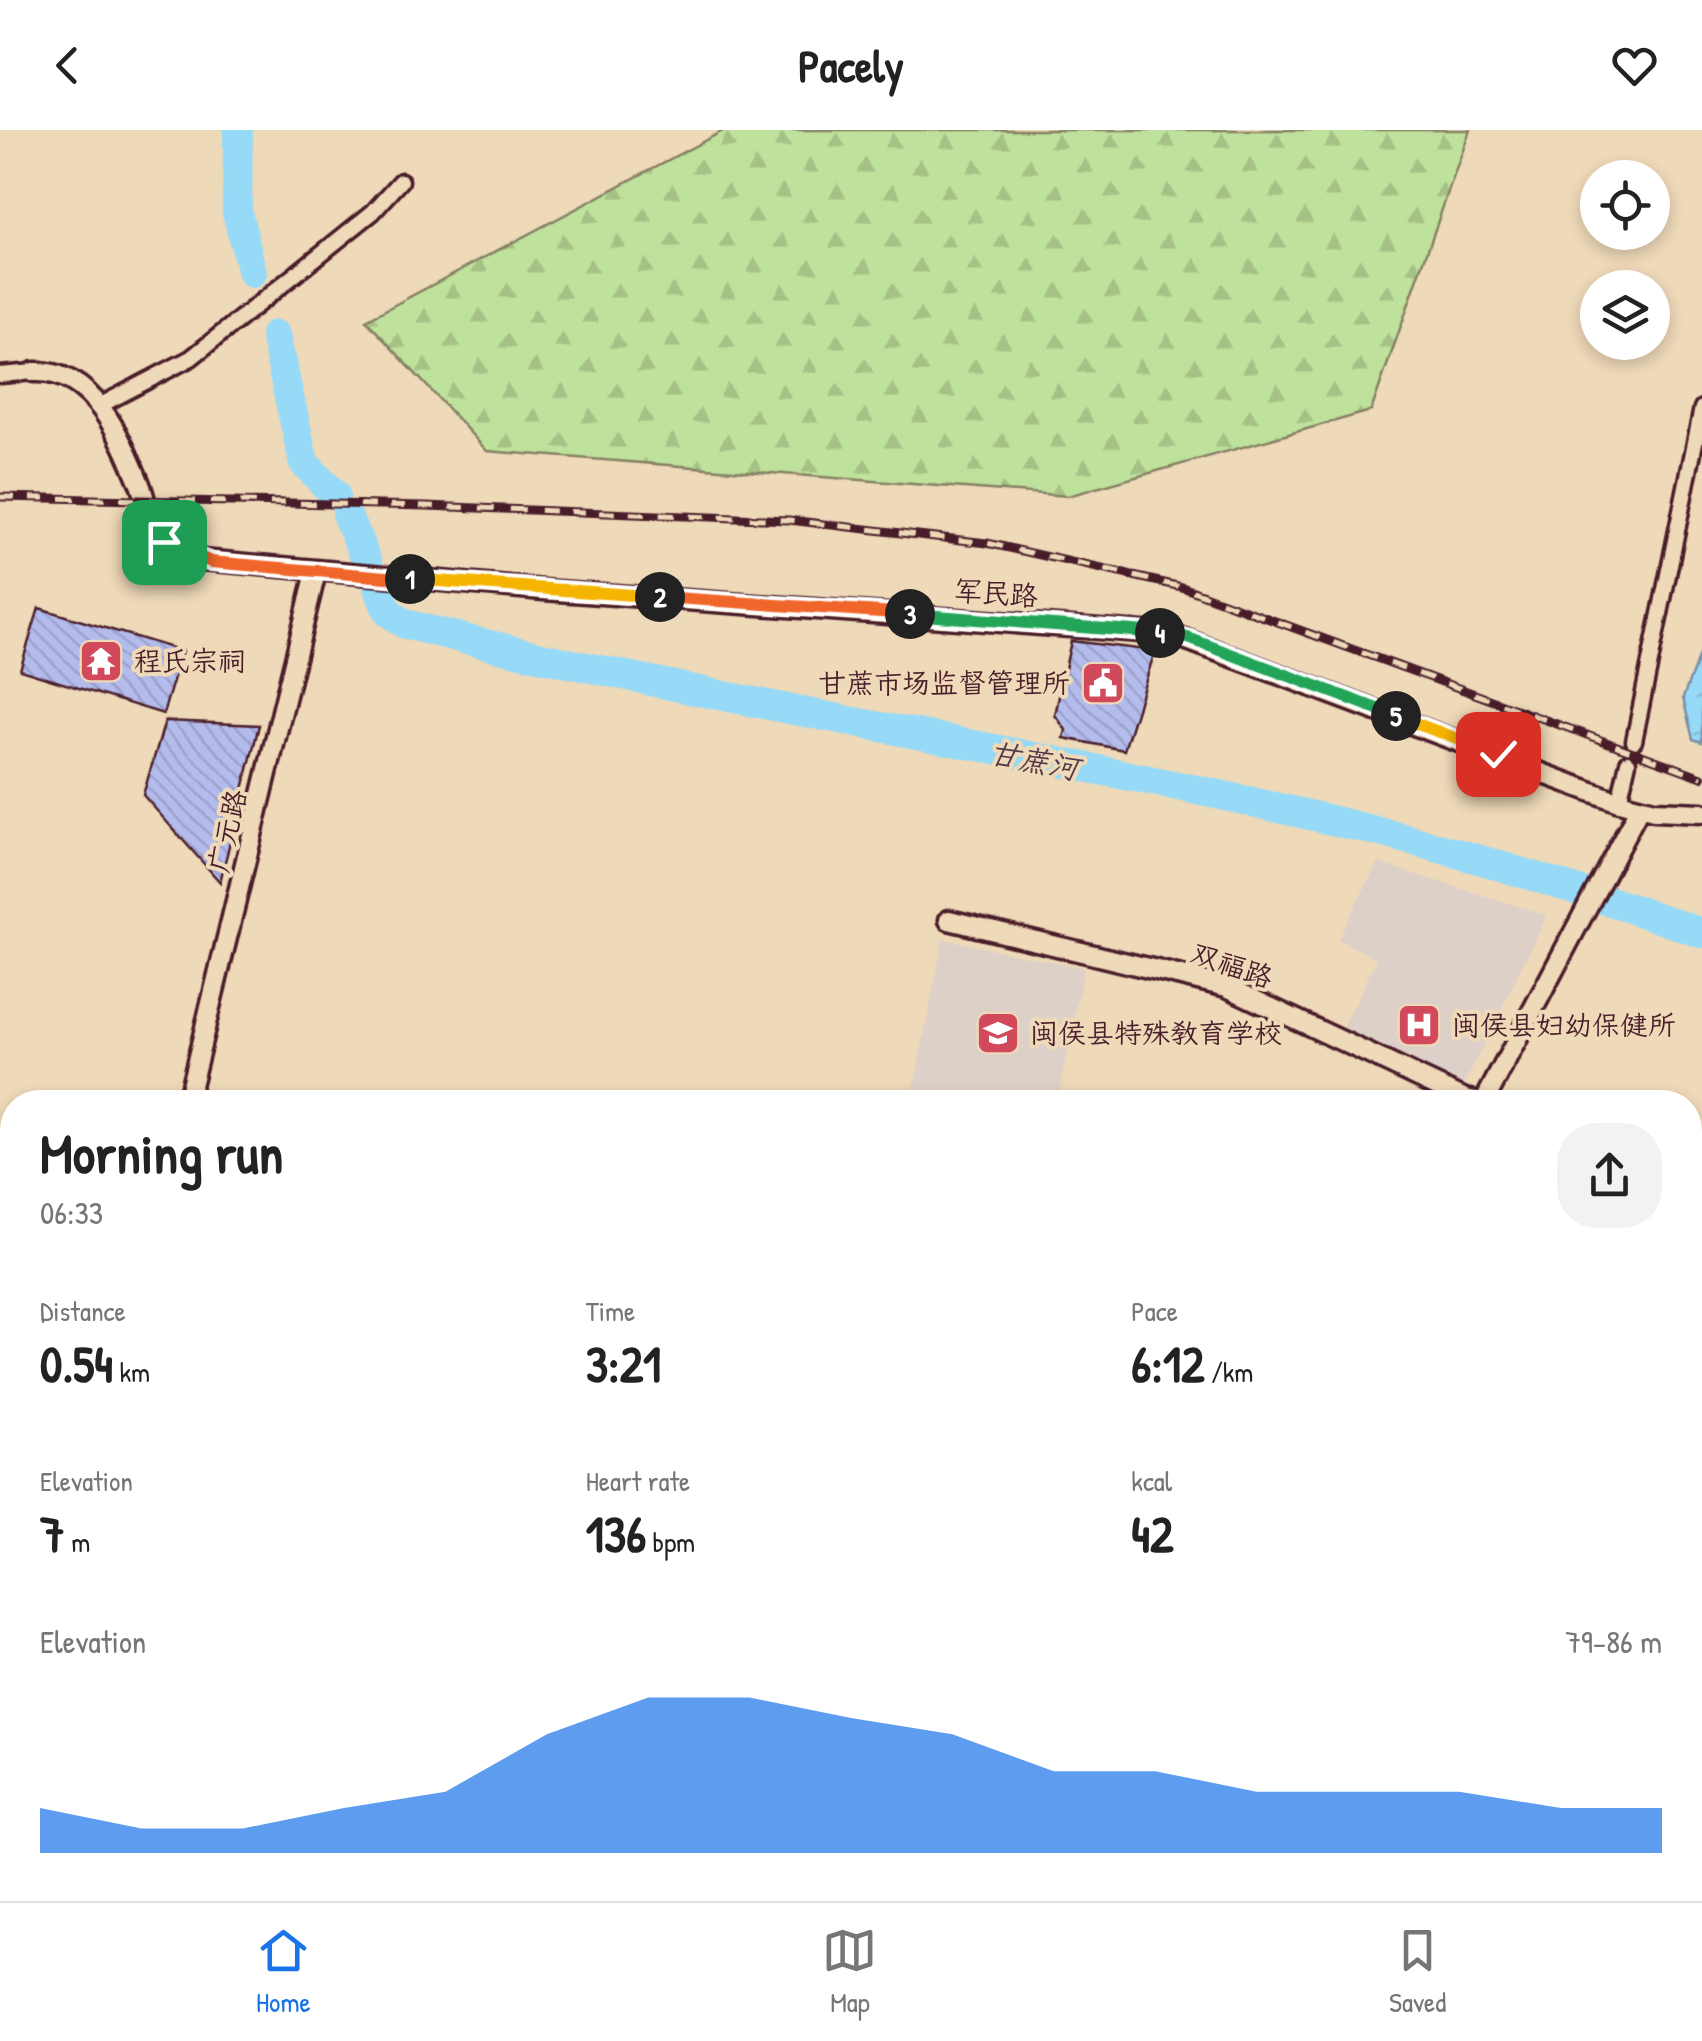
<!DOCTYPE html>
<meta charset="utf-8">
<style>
:root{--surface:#fff;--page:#f2f2f2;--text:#222;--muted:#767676;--line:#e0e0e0;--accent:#1a73e8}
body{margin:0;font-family:"Patrick Hand","LXGW WenKai TC",sans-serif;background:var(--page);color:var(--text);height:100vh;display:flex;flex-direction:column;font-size:38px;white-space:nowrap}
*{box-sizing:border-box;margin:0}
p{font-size:32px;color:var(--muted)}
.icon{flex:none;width:55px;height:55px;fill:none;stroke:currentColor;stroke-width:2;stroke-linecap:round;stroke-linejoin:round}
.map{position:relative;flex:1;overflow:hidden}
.details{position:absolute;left:0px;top:960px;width:1702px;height:812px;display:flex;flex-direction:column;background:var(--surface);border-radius:40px 40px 0 0;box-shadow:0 5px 15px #0003}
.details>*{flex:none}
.fabs{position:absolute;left:1580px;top:30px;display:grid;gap:20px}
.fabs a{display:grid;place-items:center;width:90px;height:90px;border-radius:50%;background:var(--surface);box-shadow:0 5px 15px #0003;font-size:50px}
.pin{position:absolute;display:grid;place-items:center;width:85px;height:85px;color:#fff;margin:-42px;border-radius:20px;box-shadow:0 5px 15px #0006}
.km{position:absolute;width:50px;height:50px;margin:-25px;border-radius:50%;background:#222;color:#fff;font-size:28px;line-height:50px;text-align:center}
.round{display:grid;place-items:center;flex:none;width:105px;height:105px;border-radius:40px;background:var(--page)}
.summary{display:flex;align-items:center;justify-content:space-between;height:170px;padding:0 40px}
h1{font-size:55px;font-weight:700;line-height:75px}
.stats{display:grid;grid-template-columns:repeat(3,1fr);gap:15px;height:170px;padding:10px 40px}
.stats div{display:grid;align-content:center}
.stats b{font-size:50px;font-weight:700}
.stats small{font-size:28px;font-weight:400}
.stats p{font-size:28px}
.chart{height:280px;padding:20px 40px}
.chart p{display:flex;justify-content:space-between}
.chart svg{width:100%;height:180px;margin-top:10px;fill:var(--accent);opacity:.7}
header{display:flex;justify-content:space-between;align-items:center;height:130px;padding:0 40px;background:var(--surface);font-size:45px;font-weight:700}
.tabs{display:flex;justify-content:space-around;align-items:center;height:140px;border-top:2px solid var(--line);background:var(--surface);font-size:28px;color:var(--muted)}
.tabs a{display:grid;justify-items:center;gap:5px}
.tabs .active{color:var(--accent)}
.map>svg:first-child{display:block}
.built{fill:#ddd0c8}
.forest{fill:url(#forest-firs);stroke:#848063;stroke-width:2.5}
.water{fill:url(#water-ripples);stroke:#788fa6;stroke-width:2.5}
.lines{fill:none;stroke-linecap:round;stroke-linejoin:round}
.river{stroke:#96daf8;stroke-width:30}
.building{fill:url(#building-back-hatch);stroke:#4a1f2b;stroke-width:2.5}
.minor-casing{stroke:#4a1f2b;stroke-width:21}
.tertiary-casing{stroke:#4a1f2b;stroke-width:25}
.secondary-casing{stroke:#4a1f2b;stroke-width:28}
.minor{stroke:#eed9b8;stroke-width:14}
.tertiary{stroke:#eed9b8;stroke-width:18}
.secondary{stroke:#eed9b8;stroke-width:20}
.rail-casing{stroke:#4a1f2b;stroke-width:9}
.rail{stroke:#eed9b8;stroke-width:5;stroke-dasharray:15;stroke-linecap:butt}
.split-1-casing{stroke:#fff;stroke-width:20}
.split-2-casing{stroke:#fff;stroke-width:20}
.split-3-casing{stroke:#fff;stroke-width:20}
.split-4-casing{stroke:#fff;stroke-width:20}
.split-5-casing{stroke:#fff;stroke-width:20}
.split-6-casing{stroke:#fff;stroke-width:20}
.split-1{stroke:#f0652b;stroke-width:12}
.split-2{stroke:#f5b400;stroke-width:12}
.split-3{stroke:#f0652b;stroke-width:12}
.split-4{stroke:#22a559;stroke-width:12}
.split-5{stroke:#22a559;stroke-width:12}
.split-6{stroke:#f5b400;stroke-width:12}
.labels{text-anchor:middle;stroke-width:8;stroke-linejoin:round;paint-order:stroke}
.street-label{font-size:28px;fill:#4a1f2b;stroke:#eed9b8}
.poi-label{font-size:28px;fill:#4a1f2b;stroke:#eed9b8;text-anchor:start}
.water-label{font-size:30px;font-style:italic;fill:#553b4a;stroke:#eed9b8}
</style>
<header><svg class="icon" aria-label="back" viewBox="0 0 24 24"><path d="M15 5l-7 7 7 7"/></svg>Pacely<svg class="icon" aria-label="heart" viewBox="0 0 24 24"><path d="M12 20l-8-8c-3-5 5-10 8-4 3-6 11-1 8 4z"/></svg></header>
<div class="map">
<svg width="1702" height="1771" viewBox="0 0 1702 1771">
<defs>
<pattern id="forest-firs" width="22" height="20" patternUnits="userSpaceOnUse" patternTransform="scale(2.5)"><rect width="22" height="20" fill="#bee19b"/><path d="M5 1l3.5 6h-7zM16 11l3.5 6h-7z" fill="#a5c186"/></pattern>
<pattern id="water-ripples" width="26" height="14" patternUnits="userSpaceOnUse" patternTransform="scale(2.5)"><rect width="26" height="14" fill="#96daf8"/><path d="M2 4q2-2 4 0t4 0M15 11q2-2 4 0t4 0" fill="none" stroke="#83bbd5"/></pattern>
<pattern id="building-back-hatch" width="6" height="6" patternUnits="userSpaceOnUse" patternTransform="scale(2.5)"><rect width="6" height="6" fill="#b4bced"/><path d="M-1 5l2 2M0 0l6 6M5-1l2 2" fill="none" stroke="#9ca1cb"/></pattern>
</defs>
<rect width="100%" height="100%" fill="#eed9b8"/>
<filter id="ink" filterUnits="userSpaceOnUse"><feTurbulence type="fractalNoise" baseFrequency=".01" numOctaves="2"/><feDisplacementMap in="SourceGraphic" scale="20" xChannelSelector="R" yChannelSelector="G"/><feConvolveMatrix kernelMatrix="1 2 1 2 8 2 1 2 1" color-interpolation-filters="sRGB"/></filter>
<g filter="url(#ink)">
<!-- built -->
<g class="built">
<path d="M 1378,733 L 1547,785 L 1461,961 L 1341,902 L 1377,829 L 1338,809 Z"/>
<path d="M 943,809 L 1084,838 L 1057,972 L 923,972 L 912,968 Z"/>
<path d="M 0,1153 L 12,1154 L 7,1260 L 0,1259 Z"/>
</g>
<!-- forest -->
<path class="forest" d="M 725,0 L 1470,0 L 1371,281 L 1068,366 L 487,321 L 366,190 Z"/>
<!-- water -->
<path class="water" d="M 1702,517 L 1702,612 L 1693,609 L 1683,568 Z"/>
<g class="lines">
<!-- river -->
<g class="river">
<path d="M 238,0 L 237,82 L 252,143"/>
<path d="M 275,205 L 304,333 L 335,365"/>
<path d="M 347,386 L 368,433"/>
<path d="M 378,457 L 388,482 L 405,494 C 719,575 1041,620 1356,696 C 1474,725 1588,763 1702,803"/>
</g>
</g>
<!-- building -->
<g class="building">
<path d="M 39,478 L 182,521 L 163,584 L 20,540 Z"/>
<path d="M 1071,511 L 1155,521 L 1124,620 L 1064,608 L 1066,600 L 1055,585 Z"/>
<path d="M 165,591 L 259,595 L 220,752 L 143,665 Z"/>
</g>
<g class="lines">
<!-- minor casing -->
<g class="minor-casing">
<g id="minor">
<path d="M 0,245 L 34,242"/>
<path d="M 99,276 L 191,228 L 373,82 L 401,51"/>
<path d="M 1634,611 L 1702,278"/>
<path d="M 1619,672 L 1628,632"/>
<path d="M 1690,1268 L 1702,1227"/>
<path d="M 1690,1386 L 1702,1389"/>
</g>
</g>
<!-- tertiary casing -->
<g class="tertiary-casing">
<g id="tertiary">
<path d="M 34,242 C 93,239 121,308 140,354 C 147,372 148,390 158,406 L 202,430 L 544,460 L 1171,504 L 1619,672 L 1654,681 L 1702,683"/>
<path d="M 949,790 L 1227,857 L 1465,969 L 1482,972"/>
<path d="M 187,972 L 316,442"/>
<path d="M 1484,972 L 1639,679"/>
<path d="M 1690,1073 L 1702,1079"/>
<path d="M 0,1281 L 12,1289"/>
<path d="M 0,1387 L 12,1377"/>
<path d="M 0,1630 L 12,1521"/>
<path d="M 0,1657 L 12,1660"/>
<path d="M 413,1760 L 456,1771"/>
<path d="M 1238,1771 L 1242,1760"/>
</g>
</g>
<!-- secondary casing -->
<g class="secondary-casing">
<g id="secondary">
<path d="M 1690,1750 L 1702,1754"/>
<path d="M 1660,1760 L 1698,1771"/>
<path d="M 564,1771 L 567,1760"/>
</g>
</g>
<!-- minor -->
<use href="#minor" class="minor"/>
<!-- tertiary -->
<use href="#tertiary" class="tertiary"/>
<!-- secondary -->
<use href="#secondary" class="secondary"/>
<!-- rail casing -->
<g class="rail-casing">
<path id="rail" d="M 0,367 L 427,376 L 789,390 L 987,413 L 1182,457 L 1702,647"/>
</g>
<!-- rail -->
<use href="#rail" class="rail"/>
</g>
</g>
<g class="lines" filter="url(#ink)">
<!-- split-1 casing -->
<g class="split-1-casing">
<path id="split-1" d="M 164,412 L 211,432 L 410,449"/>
</g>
<!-- split-2 casing -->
<g class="split-2-casing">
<path id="split-2" d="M 410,449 L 660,467"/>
</g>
<!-- split-3 casing -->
<g class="split-3-casing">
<path id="split-3" d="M 660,467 L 910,484"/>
</g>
<!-- split-4 casing -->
<g class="split-4-casing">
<path id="split-4" d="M 910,484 L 1160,503"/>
</g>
<!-- split-5 casing -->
<g class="split-5-casing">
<path id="split-5" d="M 1160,503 L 1188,508 L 1396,586"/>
</g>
<!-- split-6 casing -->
<g class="split-6-casing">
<path id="split-6" d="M 1396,586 L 1498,624"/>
</g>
<!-- split-1 -->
<use href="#split-1" class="split-1"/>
<!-- split-2 -->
<use href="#split-2" class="split-2"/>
<!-- split-3 -->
<use href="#split-3" class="split-3"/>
<!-- split-4 -->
<use href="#split-4" class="split-4"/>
<!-- split-5 -->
<use href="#split-5" class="split-5"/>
<!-- split-6 -->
<use href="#split-6" class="split-6"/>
</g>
<!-- icons -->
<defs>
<g id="temple-square" transform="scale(2.25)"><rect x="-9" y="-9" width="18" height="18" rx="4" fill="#d1495b" stroke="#eed9b8"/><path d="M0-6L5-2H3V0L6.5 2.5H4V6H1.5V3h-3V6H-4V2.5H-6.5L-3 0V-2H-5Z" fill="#fff"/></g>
<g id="civic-square" transform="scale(2.25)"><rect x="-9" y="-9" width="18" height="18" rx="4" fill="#d1495b" stroke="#eed9b8"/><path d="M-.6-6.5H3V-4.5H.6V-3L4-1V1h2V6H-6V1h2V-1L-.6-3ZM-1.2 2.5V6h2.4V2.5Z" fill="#fff"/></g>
<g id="hospital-square" transform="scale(2.25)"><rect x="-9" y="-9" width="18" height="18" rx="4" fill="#d1495b" stroke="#eed9b8"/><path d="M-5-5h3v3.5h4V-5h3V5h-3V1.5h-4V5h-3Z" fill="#fff"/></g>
<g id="school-square" transform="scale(2.25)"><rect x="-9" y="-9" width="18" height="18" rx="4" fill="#d1495b" stroke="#eed9b8"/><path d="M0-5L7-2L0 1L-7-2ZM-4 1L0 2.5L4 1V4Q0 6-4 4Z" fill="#fff"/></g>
</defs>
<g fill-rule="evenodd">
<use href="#temple-square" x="101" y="531"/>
<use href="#civic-square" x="1103" y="553"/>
<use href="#hospital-square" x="1419" y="895"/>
<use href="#school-square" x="998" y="903"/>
</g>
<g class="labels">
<!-- street labels -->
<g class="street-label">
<text transform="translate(996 463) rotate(4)" y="10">军民路</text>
<text transform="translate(227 701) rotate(-77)" y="10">广元路</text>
<text transform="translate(1232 835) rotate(19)" y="10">双福路</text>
</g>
<!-- poi labels -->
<g class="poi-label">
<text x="134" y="541">程氏宗祠</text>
<text x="1070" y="563" text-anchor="end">甘蔗市场监督管理所</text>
<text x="1452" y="905">闽侯县妇幼保健所</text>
<text x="1030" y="913">闽侯县特殊教育学校</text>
</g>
<!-- water labels -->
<g class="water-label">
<text transform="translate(1034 631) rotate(11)" y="10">甘蔗河</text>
</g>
</g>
</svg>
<div class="fabs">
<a><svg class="icon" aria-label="locate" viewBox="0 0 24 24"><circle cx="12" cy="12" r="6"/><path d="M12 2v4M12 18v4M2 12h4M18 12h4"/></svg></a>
<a><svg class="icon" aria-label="layers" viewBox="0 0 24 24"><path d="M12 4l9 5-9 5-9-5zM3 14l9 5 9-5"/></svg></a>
</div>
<div class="pin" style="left:164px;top:412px;background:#1e9e55"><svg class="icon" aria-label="arrive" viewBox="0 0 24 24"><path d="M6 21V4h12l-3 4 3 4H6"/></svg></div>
<div class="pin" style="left:1498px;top:624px;background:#d93025"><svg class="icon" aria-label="check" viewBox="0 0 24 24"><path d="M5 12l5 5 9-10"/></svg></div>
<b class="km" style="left:410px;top:449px">1</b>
<b class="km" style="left:660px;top:467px">2</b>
<b class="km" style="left:910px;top:484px">3</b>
<b class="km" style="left:1160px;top:503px">4</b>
<b class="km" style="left:1396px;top:586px">5</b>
<section class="details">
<div class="summary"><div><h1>Morning run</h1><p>06:33</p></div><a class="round"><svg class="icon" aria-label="share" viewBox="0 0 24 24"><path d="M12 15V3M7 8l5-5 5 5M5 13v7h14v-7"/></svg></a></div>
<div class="stats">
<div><p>Distance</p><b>0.54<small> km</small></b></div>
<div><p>Time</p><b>3:21</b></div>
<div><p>Pace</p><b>6:12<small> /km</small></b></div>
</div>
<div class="stats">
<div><p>Elevation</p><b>7<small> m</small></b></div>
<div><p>Heart rate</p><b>136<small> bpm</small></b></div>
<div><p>kcal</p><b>42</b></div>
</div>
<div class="chart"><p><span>Elevation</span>79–86 m</p>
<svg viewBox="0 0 160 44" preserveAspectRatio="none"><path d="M0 44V33L10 38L20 38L30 33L40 29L50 15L60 6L70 6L80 11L90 15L100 24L110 24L120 29L130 29L140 29L150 33L160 33V44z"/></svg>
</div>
</section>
</div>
<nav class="tabs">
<a class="active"><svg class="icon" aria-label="home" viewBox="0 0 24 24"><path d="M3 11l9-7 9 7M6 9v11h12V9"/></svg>Home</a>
<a><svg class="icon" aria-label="map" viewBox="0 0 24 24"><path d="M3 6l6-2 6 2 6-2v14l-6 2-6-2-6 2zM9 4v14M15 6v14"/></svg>Map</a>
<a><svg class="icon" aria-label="saved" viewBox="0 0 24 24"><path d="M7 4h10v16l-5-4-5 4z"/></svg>Saved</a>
</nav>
